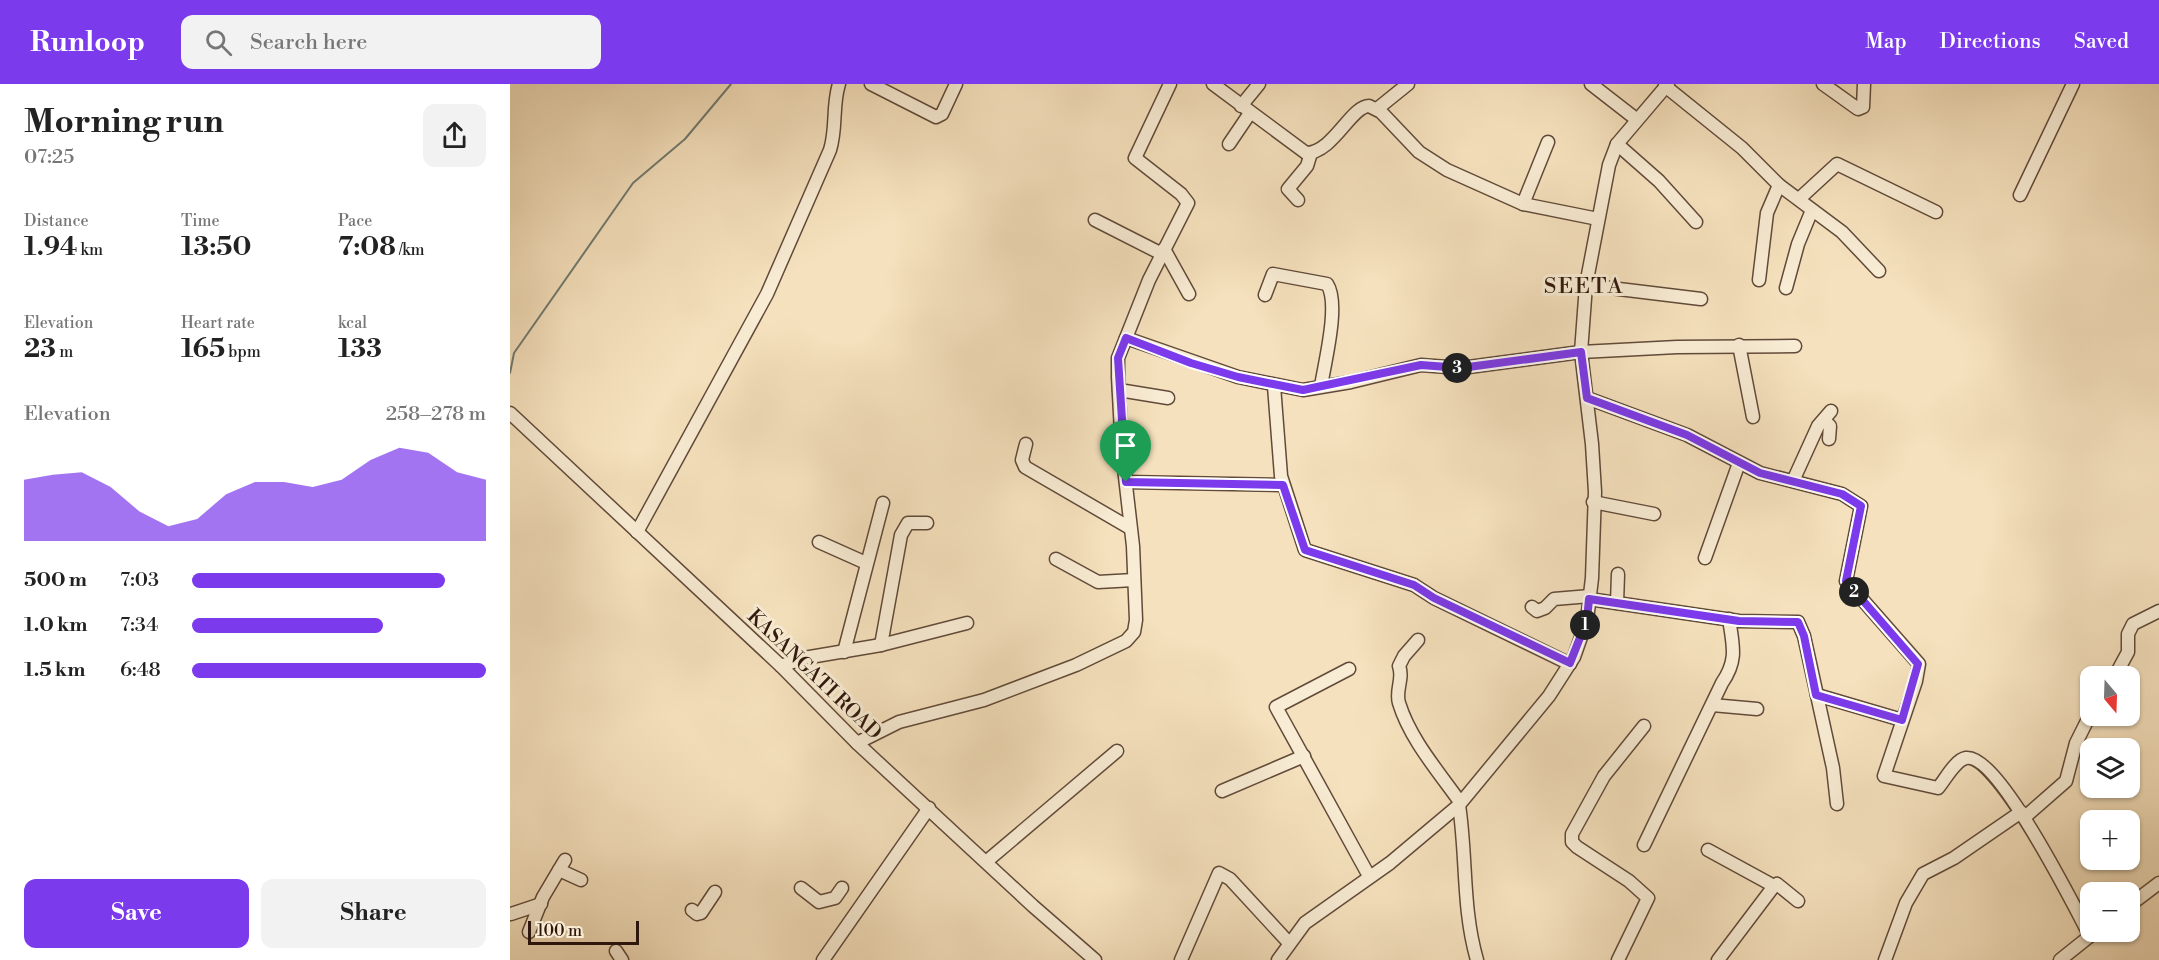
<!DOCTYPE html>
<meta charset="utf-8">
<style>
:root{--surface:#fff;--page:#f2f2f2;--text:#222;--muted:#767676;--accent:#7c3aed}
body{margin:0;font-family:"Libre Bodoni",serif;background:var(--page);color:var(--text);height:100vh;display:flex;flex-direction:column;font-size:22px;white-space:nowrap}
*{box-sizing:border-box;margin:0}
p{font-size:20px;color:var(--muted)}
.icon{flex:none;width:33px;height:33px;fill:none;stroke:currentColor;stroke-width:2;stroke-linecap:round;stroke-linejoin:round}
.map{position:relative;flex:1;overflow:hidden}
.sheet{display:flex;flex-direction:column;background:var(--surface);width:510px}
.sheet>*{flex:none}
.needle{width:39px;rotate:161deg}
.controls{position:absolute;left:1570px;top:582px;display:grid;gap:12px}
.controls a{display:grid;place-items:center;width:60px;height:60px;border-radius:12px;background:var(--surface);box-shadow:0 2px 4px #0004;font-size:30px}
.scale{position:absolute;left:18px;bottom:15px;width:111px;box-sizing:border-box;padding-left:6px;border:3px solid #30170d;border-top:0;font-size:16px;line-height:21px;white-space:nowrap;color:#30170d;-webkit-text-stroke:4px #f8ecd4;paint-order:stroke}
.pin{position:absolute;display:grid;place-items:center;width:51px;height:51px;color:#fff;margin:-62px -26px;border-radius:50% 50% 50% 0;rotate:-45deg;box-shadow:0 0 6px #0007}
.pin .icon{rotate:45deg}
.km{position:absolute;width:30px;height:30px;margin:-15px;border-radius:50%;background:#222;color:#fff;font-size:16px;line-height:30px;text-align:center}
.round{display:grid;place-items:center;flex:none;width:63px;height:63px;border-radius:12px;background:var(--page)}
.summary{display:flex;align-items:center;justify-content:space-between;height:102px;padding:0 24px}
h1{font-size:33px;font-weight:700;line-height:45px}
.stats{display:grid;grid-template-columns:repeat(3,1fr);gap:9px;height:102px;padding:6px 24px}
.stats div{display:grid;align-content:center}
.stats b{font-size:26px;font-weight:700}
.stats small{font-size:16px;font-weight:400}
.stats p{font-size:16px}
.chart{height:168px;padding:12px 24px}
.chart p{display:flex;justify-content:space-between}
.chart svg{width:100%;height:108px;margin-top:6px;fill:var(--accent);opacity:.7}
.primary-button{display:flex;gap:12px;margin-top:auto;padding:12px 24px}
.primary-button a{flex:1;height:69px;border-radius:12px;background:var(--accent);color:#fff;font-size:24px;font-weight:700;line-height:69px;text-align:center}
.primary-button a+a{background:var(--page);color:var(--text)}
ul{padding:0 24px;list-style:none;font-size:20px}
li{display:grid;grid-template-columns:96px 72px 1fr;align-items:center;height:45px}
li i{height:15px;border-radius:8px;background:var(--accent)}
header{display:flex;align-items:center;gap:36px;box-sizing:border-box;height:84px;padding:0 30px;background:var(--accent);color:#fff}
header strong{font-size:28px}
nav{display:flex;gap:33px;margin-inline-start:auto;font-size:21px}
.search{width:420px;height:54px;background:var(--page);display:flex;align-items:center;gap:15px;box-sizing:border-box;padding:0 21px;border-radius:12px;color:var(--muted);font-size:22px}
main{display:flex;flex:1;min-height:0}
.map>svg:first-child{display:block}
.lines{fill:none;stroke-linecap:round;stroke-linejoin:round}
.stream{stroke:#717b71;stroke-width:2}
.minor-casing{stroke:#614a39;stroke-width:15}
.minor{stroke:#f8ecd4;stroke-width:12}
.route-casing{stroke:#fff;stroke-width:12}
.route{stroke:#7c3aed;stroke-width:8}
.labels{text-anchor:middle;stroke-width:6;stroke-linejoin:round;paint-order:stroke}
.street-label{font-size:20px;fill:#30170d;stroke:#f8ecd4}
.quarter-label{font-size:22px;letter-spacing:1.5px;fill:#30170d;stroke:#f8ecd4}
</style>
<header>
<strong>Runloop</strong>
<div class="search"><svg class="icon" aria-label="search" viewBox="0 0 24 24"><circle cx="10" cy="10" r="6"/><path d="M15 15l6 6"/></svg>Search here</div>
<nav><a>Map</a><a>Directions</a><a>Saved</a></nav>
</header>
<main>
<section class="sheet">
<div class="summary"><div><h1>Morning run</h1><p>07:25</p></div><a class="round"><svg class="icon" aria-label="share" viewBox="0 0 24 24"><path d="M12 15V3M7 8l5-5 5 5M5 13v7h14v-7"/></svg></a></div>
<div class="stats">
<div><p>Distance</p><b>1.94<small> km</small></b></div>
<div><p>Time</p><b>13:50</b></div>
<div><p>Pace</p><b>7:08<small> /km</small></b></div>
</div>
<div class="stats">
<div><p>Elevation</p><b>23<small> m</small></b></div>
<div><p>Heart rate</p><b>165<small> bpm</small></b></div>
<div><p>kcal</p><b>133</b></div>
</div>
<div class="chart"><p><span>Elevation</span>258–278 m</p>
<svg viewBox="0 0 160 44" preserveAspectRatio="none"><path d="M0 44V19L10 17L20 16L30 22L40 32L50 38L60 35L70 25L80 20L90 20L100 22L110 19L120 11L130 6L140 8L150 16L160 19V44z"/></svg>
</div>
<ul>
<li><b>500 m</b>7:03<i style="width:86%"></i></li>
<li><b>1.0 km</b>7:34<i style="width:65%"></i></li>
<li><b>1.5 km</b>6:48<i style="width:100%"></i></li>
</ul>
<div class="primary-button"><a>Save</a><a>Share</a></div>
</section>
<div class="map">
<svg width="1649" height="876" viewBox="0 0 1649 876">
<rect width="100%" height="100%" fill="#f5e1bd"/>
<filter id="stains"><feTurbulence type="fractalNoise" baseFrequency=".00333" numOctaves="4"/><feColorMatrix values="0 0 0 0 .2 0 0 0 0 .09 0 0 0 0 .02 0 0 0 .5 -.17"/></filter>
<radialGradient id="worn" r=".72"><stop offset=".6" stop-color="#630" stop-opacity="0"/><stop offset="1" stop-color="#630" stop-opacity=".3"/></radialGradient>
<g class="lines">
<!-- stream -->
<path class="stream" d="M 0,289 L 4,269 L 123,99 L 175,55 L 221,0"/>
<!-- minor casing -->
<g class="minor-casing">
<g id="minor">
<path d="M 361,0 L 426,33 L 432,30 L 446,0"/>
<path d="M 703,0 L 796,69 C 823,69 841,22 859,22 L 871,28 L 909,68 L 937,86 L 1013,120 L 1088,135"/>
<path d="M 1081,0 L 1126,35"/>
<path d="M 1313,0 L 1348,25 L 1353,23 L 1354,0"/>
<path d="M 1155,2 L 1232,64 L 1269,101 L 1332,148 L 1369,187"/>
<path d="M 731,22 L 749,0"/>
<path d="M 867,25 L 898,0"/>
<path d="M 719,60 L 740,29"/>
<path d="M 1107,60 L 1149,97 L 1186,138"/>
<path d="M 1510,111 L 1563,0"/>
<path d="M 1289,115 L 1327,80 L 1426,128"/>
<path d="M 788,116 L 778,105 L 797,82 L 801,69"/>
<path d="M 1013,120 L 1038,58"/>
<path d="M 585,136 L 652,170"/>
<path d="M 654,165 L 679,210"/>
<path d="M 1249,196 L 1257,129 L 1269,101"/>
<path d="M 1076,201 L 1191,215"/>
<path d="M 1276,204 L 1288,160 L 1302,126"/>
<path d="M 755,211 L 763,190 L 817,200 C 830,219 815,277 811,302"/>
<path d="M 616,254 L 639,196 L 678,119 L 671,110 L 625,74 L 660,0"/>
<path d="M 1229,261 L 1243,333"/>
<path d="M 764,302 L 771,392 L 795,466 L 904,501 L 924,514 L 1060,580"/>
<path d="M 609,306 L 658,314"/>
<path d="M 1077,314 L 1177,351 L 1250,389 L 1332,410 L 1351,422 L 1336,497 L 1409,580 L 1406,597 L 1374,692 L 1428,704 C 1435,696 1445,676 1456,674 C 1488,669 1565,824 1580,852"/>
<path d="M 0,329 L 271,582 L 347,659 L 523,822 L 585,876"/>
<path d="M 1314,336 L 1320,342 L 1319,355"/>
<path d="M 516,360 L 512,376 L 515,383 L 620,444"/>
<path d="M 1283,397 L 1308,342 L 1321,327"/>
<path d="M 616,398 L 773,401"/>
<path d="M 1083,418 L 1144,430"/>
<path d="M 127,448 L 257,210 L 320,66 C 327,44 322,22 329,0"/>
<path d="M 309,458 L 356,479"/>
<path d="M 1195,474 L 1229,379"/>
<path d="M 546,475 L 588,498 L 624,496"/>
<path d="M 1079,515 L 1229,537 L 1288,538 L 1294,552 L 1323,684 L 1327,720"/>
<path d="M 1107,519 L 1108,490"/>
<path d="M 1022,523 L 1027,527 L 1035,524 L 1044,515 L 1080,512"/>
<path d="M 908,556 L 894,572 L 889,582 C 894,595 885,606 889,619 C 900,655 928,687 950,718"/>
<path d="M 371,561 L 391,451 L 398,439 L 417,439"/>
<path d="M 334,568 L 373,419"/>
<path d="M 271,582 L 294,574 L 371,561 L 457,539"/>
<path d="M 839,585 L 766,623 L 859,792"/>
<path d="M 1605,592 L 1618,568 L 1618,550 L 1623,540 L 1649,527"/>
<path d="M 1307,611 L 1392,636"/>
<path d="M 1202,621 L 1247,625"/>
<path d="M 347,659 L 389,638 L 474,616 L 566,581 L 616,557 L 624,548 L 626,536 L 623,462 L 612,367 L 608,293 L 608,274 L 616,254 L 728,293 L 793,306 L 841,298 L 911,281 L 951,284 L 1071,268 L 1167,263 L 1285,262"/>
<path d="M 712,707 L 794,672"/>
<path d="M 949,721 C 957,774 952,824 967,876"/>
<path d="M 1515,733 L 1556,697 L 1566,659 L 1581,629"/>
<path d="M 1134,761 L 1212,599 C 1228,576 1223,562 1219,535"/>
<path d="M 1198,766 L 1264,802"/>
<path d="M 55,776 L 49,786 L 71,796"/>
<path d="M 477,777 L 607,667"/>
<path d="M 291,804 L 309,818 L 325,814 L 332,804"/>
<path d="M 1620,821 L 1649,799"/>
<path d="M 182,826 L 187,830 L 191,829 L 205,808"/>
<path d="M 1,830 L 31,820"/>
<path d="M 19,848 L 33,813 L 49,786"/>
<path d="M 106,867 L 112,876"/>
<path d="M 313,876 L 419,724"/>
<path d="M 671,876 L 709,789 L 720,795 L 779,859"/>
<path d="M 768,876 L 795,839 L 880,779 L 949,721 L 1039,612 L 1064,573 L 1077,536 L 1082,494 L 1085,408 L 1082,360 L 1071,268 L 1076,201 L 1099,81 L 1107,60 L 1158,0"/>
<path d="M 1108,876 L 1138,814 L 1119,797 L 1067,763 L 1062,758 L 1062,750 L 1094,692 L 1134,642"/>
<path d="M 1208,876 L 1264,802 L 1267,800 L 1288,817"/>
<path d="M 1375,876 L 1396,819 L 1413,790 L 1444,774 L 1511,728"/>
<path d="M 1550,876 L 1585,848"/>
</g>
</g>
<!-- minor -->
<use href="#minor" class="minor"/>
</g>
<g class="lines">
<!-- route casing -->
<g class="route-casing">
<path id="route" d="M 616,254 L 681,279 L 728,293 L 793,306 L 911,281 L 951,284 L 1071,268 L 1077,314 L 1177,351 L 1250,389 L 1332,410 L 1351,422 L 1336,497 L 1408,580 L 1392,636 L 1306,611 L 1294,552 L 1288,538 L 1229,537 L 1079,515 L 1077,536 L 1060,579 L 924,514 L 904,501 L 795,466 L 773,401 L 616,398 L 608,274 Z"/>
</g>
<!-- route -->
<use href="#route" class="route"/>
</g>
<g class="labels">
<!-- street labels -->
<g class="street-label">
<text transform="translate(305 590) rotate(44)" y="7">KASANGATI ROAD</text>
</g>
<!-- quarter labels -->
<g class="quarter-label">
<text x="1074" y="209">SEETA</text>
</g>
</g>
<rect width="100%" height="100%" filter="url(#stains)"/>
<rect width="100%" height="100%" fill="url(#worn)"/>
</svg>
<div class="controls">
<a><svg class="needle" viewBox="-14 -14 28 28"><path d="M0-13l5 13h-10z" fill="#e53935"/><path d="M0 13l5-13h-10z" fill="#767676"/></svg></a>
<a><svg class="icon" aria-label="layers" viewBox="0 0 24 24"><path d="M12 4l9 5-9 5-9-5zM3 14l9 5 9-5"/></svg></a>
<a>+</a>
<a>−</a>
</div>
<div class="scale">100 m</div>
<div class="pin" style="left:616px;top:398px;background:#1e9e55"><svg class="icon" aria-label="arrive" viewBox="0 0 24 24"><path d="M6 21V4h12l-3 4 3 4H6"/></svg></div>
<b class="km" style="left:1075px;top:541px">1</b>
<b class="km" style="left:1344px;top:508px">2</b>
<b class="km" style="left:947px;top:284px">3</b>
</div>
</main>
